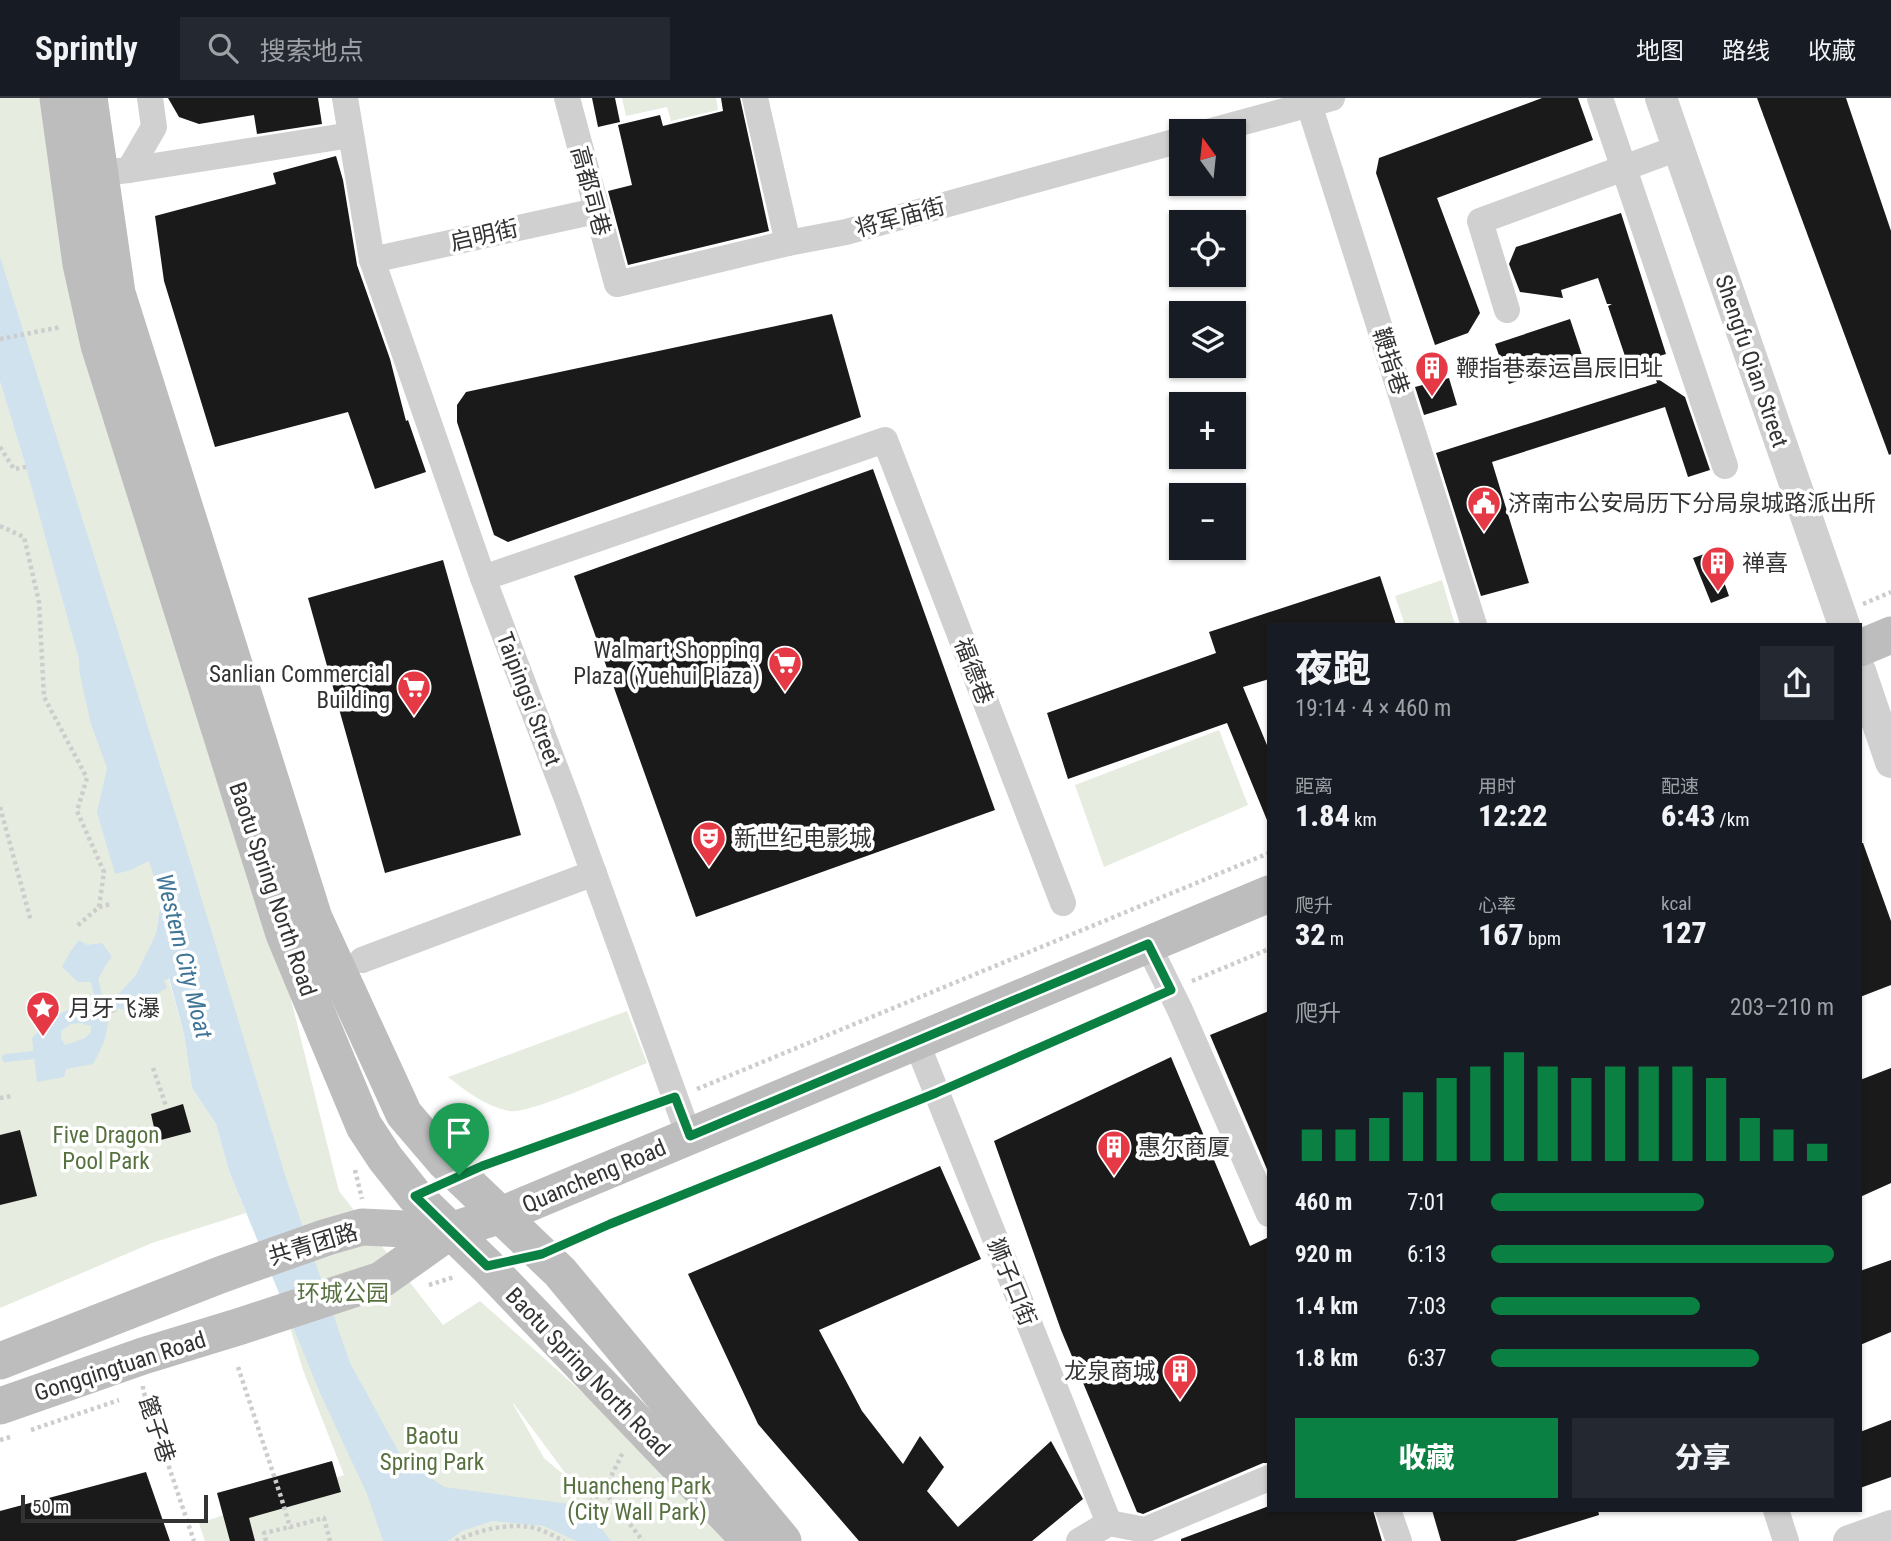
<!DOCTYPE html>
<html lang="zh">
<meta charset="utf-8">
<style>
:root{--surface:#171b24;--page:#242831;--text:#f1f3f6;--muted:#9ea1a6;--line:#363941;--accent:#0b8043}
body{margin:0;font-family:"Roboto Condensed","Noto Sans SC",sans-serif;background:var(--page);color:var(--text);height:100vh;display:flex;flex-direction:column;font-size:26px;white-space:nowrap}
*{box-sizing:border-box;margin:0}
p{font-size:23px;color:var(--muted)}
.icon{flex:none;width:38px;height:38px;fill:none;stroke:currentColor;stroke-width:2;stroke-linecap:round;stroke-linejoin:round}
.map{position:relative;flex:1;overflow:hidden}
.drawer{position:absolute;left:1267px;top:525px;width:595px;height:889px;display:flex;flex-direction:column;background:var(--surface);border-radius:0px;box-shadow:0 2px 5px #0004}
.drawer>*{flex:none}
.needle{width:46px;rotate:345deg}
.buttons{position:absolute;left:1169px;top:21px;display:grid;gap:14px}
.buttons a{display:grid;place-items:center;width:77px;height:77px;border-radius:0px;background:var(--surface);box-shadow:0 2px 5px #0004;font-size:35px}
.scale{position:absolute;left:21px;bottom:18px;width:187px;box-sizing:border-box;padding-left:7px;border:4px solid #333;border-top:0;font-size:19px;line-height:24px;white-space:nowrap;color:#333;-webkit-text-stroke:5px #fff;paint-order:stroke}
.pin{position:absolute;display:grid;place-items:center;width:60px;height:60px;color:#fff;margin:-72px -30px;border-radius:50% 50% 50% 0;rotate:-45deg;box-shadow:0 0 7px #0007}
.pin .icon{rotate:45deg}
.round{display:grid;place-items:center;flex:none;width:74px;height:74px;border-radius:0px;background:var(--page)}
.headline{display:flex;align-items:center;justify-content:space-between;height:119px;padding:0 28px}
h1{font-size:38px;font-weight:800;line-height:52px}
.stats{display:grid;grid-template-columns:repeat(3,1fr);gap:10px;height:119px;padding:7px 28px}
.stats div{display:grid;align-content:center}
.stats b{font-size:30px;font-weight:800}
.stats small{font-size:19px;font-weight:400}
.stats p{font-size:19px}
.chart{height:196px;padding:14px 28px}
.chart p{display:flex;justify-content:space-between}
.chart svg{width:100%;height:126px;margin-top:7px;stroke:var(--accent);stroke-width:6}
.action{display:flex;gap:14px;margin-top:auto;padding:14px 28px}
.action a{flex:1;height:80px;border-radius:0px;background:var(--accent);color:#fff;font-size:28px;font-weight:800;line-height:80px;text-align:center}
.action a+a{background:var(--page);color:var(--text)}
ul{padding:0 28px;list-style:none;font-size:23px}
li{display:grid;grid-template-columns:112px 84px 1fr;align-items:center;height:52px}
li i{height:18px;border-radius:9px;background:var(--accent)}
header{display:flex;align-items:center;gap:42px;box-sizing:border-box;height:98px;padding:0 35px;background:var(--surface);border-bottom:2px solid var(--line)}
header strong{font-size:33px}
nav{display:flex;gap:38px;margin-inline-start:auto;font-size:24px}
.search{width:490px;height:63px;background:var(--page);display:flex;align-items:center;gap:18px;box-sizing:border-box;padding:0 24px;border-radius:0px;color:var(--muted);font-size:26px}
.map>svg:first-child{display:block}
.green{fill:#e6ecdf;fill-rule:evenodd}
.water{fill:#cfe2ee;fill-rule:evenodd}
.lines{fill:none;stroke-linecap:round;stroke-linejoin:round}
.stream{stroke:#cfe2ee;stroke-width:8}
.building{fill:#1a1a1a}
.path{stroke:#cdcdcd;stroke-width:4.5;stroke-dasharray:3.5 3.5;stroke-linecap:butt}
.minor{stroke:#d0d0d0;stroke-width:26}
.tertiary{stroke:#d0d0d0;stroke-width:32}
.secondary{stroke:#bdbdbd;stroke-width:37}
.route-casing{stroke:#fff;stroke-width:14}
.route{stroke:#0b8043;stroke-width:9}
.labels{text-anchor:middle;stroke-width:7;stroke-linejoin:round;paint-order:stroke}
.street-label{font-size:23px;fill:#333;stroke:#fff}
.poi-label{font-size:23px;fill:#333;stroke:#fff;text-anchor:start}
.park-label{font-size:23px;fill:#56703f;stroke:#fff}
.water-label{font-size:24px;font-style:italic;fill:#3f7597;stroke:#fff}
</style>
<header>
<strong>Sprintly</strong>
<div class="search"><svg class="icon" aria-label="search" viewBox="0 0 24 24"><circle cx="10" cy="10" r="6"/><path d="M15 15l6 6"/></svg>搜索地点</div>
<nav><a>地图</a><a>路线</a><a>收藏</a></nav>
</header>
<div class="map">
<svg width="1891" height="1443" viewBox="0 0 1891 1443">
<rect width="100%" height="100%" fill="#fff"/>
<!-- green -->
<g class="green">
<path d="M 0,0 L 65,0 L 339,1093 L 443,1227 L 480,1203 L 748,1443 L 205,1443 L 199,1425 L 281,1399 L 344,1377 L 303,1272 L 200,934 L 166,783 L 27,370 L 79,562 L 156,781 L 161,801 L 156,836 L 184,936 L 192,990 L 216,1026 L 229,1073 L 246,1115 L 152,1145 L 0,1210 L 0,284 L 26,369 L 0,219 ZM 513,1306 L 514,1306 L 572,1384 L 544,1360 Z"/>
<path d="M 622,0 L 716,0 L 718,12 L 671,23 L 667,9 L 626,18 Z"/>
<path d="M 1442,482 L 1455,527 L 1405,527 L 1395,498 Z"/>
<path d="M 1219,632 L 1248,707 L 1104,769 L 1075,687 Z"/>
<path d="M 627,913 L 647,965 C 623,974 528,1017 509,1013 C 485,1008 466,993 448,979 Z"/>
</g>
<!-- water -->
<g class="water">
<path d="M 0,159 L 192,769 L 285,1077 L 350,1265 L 402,1360 L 444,1389 L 584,1408 L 611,1443 L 576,1443 L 544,1428 L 492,1423 L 462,1433 L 448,1443 L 383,1443 L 367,1396 L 320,1295 L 229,1073 L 216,1026 L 192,990 L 184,936 L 169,880 L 164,883 L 167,890 L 125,913 L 119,910 L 109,916 C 108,934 103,950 93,966 L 66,971 L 64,979 L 37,984 L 32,940 L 52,919 L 76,909 L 100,906 L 112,903 L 136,877 L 156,836 L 161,801 L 149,763 L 131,772 L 115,776 L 97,714 L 107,670 L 91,626 L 80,577 L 79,562 L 26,369 L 0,284 ZM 80,925 L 91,928 L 91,934 L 85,940 L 65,947 L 61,940 L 61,933 L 71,926 Z"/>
<path d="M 79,842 L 87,847 L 102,845 L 112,859 C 104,867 103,876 95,884 L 78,884 L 62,869 L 70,854 Z"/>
</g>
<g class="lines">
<!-- stream -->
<g class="stream">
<path d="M 95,884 L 100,906"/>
<path d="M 6,960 L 34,957"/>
</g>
</g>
<!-- building -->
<g class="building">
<path d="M 168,0 L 318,0 L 322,26 L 257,36 L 254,17 L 199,26 L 179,19 Z"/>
<path d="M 592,0 L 615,0 L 620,24 L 598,29 Z"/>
<path d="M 721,0 L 740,0 L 769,133 L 628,167 L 608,93 L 632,87 L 618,27 L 660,17 L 663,28 L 723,13 Z"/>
<path d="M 1542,0 L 1578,0 L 1593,42 L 1437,100 L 1480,215 L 1468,235 L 1435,247 L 1376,75 L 1379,60 Z"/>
<path d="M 1757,0 L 1846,0 L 1891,133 L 1891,356 L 1889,357 Z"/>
<path d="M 336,58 L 343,82 L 357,167 L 390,261 L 406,323 L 408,322 L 426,374 L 375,391 L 348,314 L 215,349 L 164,183 L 155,118 L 276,86 L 273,75 Z"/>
<path d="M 1621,115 L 1666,256 L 1636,265 L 1626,261 L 1608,208 L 1612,206 L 1607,206 L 1598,180 L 1561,192 L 1563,200 L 1520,194 L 1509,166 L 1516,149 Z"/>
<path d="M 832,216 L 861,319 L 508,444 L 494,437 L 457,324 L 457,307 L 466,294 Z"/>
<path d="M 1570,221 L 1583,260 L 1509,286 L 1495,246 Z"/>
<path d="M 1655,279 L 1685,299 L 1710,372 L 1688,379 L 1665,309 L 1492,364 L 1529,485 L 1481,498 L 1436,355 L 1657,285 Z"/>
<path d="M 1449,280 L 1457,307 L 1424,317 L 1415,289 Z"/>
<path d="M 873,371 L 995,712 L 696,819 L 574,478 Z"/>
<path d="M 1713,453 L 1729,498 L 1711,505 L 1693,460 Z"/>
<path d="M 443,462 L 521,737 L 385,775 L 308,500 Z"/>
<path d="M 1380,478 L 1396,527 L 1269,527 L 1269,581 L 1243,589 L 1269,652 L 1269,727 L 1227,625 L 1068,681 L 1047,615 L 1216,555 L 1209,534 Z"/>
<path d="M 1860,745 L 1863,745 L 1891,823 L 1891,887 L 1860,899 Z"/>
<path d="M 1269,913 L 1269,1076 L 1210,937 Z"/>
<path d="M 1171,959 L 1250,1148 L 1269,1139 L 1269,1365 L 1263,1365 L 1143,1416 L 1137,1414 L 1061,1232 L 994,1043 Z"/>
<path d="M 1891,970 L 1891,1085 L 1860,1099 L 1860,982 Z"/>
<path d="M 183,1006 L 191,1034 L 157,1043 L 151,1016 Z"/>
<path d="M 20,1032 L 37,1098 L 0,1107 L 0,1037 Z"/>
<path d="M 940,1068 L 981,1161 L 819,1232 L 862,1313 L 903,1366 L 920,1338 L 944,1369 L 927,1393 L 958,1429 L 1051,1343 L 1083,1401 L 1032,1443 L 859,1443 L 758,1326 L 688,1176 Z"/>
<path d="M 1891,1162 L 1891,1234 L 1860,1247 L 1860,1173 Z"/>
<path d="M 1891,1322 L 1891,1379 L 1860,1390 L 1860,1334 Z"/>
<path d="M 332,1363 L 341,1394 L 249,1420 L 255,1443 L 230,1443 L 217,1395 Z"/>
<path d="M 146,1374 L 170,1443 L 0,1443 L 0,1413 Z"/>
<path d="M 1269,1408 L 1269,1412 L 1373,1412 L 1382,1443 L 1181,1443 L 1181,1441 Z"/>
<path d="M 1432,1412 L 1598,1412 L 1599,1417 L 1515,1443 L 1441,1443 Z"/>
</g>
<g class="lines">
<!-- path -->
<g class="path">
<path d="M 0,241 L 61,229"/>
<path d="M 0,349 L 14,371 L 26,369"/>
<path d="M 0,428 L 24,439 L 39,504 L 44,599 L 87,680 L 77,713 L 104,774 L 99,809 L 77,828"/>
<path d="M 1863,506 L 1891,494"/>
<path d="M 0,709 L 31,823"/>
<path d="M 99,809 L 111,806"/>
<path d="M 1192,883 L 1269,851"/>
<path d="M 108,898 L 115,915"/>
<path d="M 153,970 L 166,1008"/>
<path d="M 958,985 L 1149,902"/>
<path d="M 697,991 L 1269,755"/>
<path d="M 0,1000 L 12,998"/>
<path d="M 489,1066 L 653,1008"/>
<path d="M 355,1072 L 362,1101"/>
<path d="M 569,1144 L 610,1126 L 915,1004"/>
<path d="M 429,1187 L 454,1179"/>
<path d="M 238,1269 L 281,1399 L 290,1429 L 324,1420 L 330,1443"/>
<path d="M 143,1288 L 143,1292 L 194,1443"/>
<path d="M 31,1332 L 119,1302"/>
<path d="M 0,1342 L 10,1339"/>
<path d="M 604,1393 L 643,1443"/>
<path d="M 584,1408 L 604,1393 L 623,1354"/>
<path d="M 266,1443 L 264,1435 L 290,1429"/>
<path d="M 456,1443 C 477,1432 515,1423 538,1431 C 547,1434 556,1439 564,1443"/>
</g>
<!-- minor -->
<g class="minor">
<path d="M 345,0 L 372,162 L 483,480 L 567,701 L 689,1038"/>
<path d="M 567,0 L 617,186 L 788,145 L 846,134 L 1181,42"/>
<path d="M 755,0 L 788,145"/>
<path d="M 1307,0 L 1474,527"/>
<path d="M 1600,0 L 1725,368"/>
<path d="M 1211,33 L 1332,0"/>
<path d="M 129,72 L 154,29 L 150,0"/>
<path d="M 100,75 L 129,72 L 351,37"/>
<path d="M 372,162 L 596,113"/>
<path d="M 1507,212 L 1480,123 L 1678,50"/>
<path d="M 483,480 L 885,342 L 1063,805"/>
<path d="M 1148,847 L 1180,912 L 1269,1116"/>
<path d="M 362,862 L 594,775"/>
<path d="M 916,943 L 1109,1425"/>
<path d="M 1388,1412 L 1399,1443"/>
<path d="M 1776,1412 L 1786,1443"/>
<path d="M 1079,1443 L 1109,1425 L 1145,1432 L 1269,1380"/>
</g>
<!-- tertiary -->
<g class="tertiary">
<path d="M 1661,0 L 1844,527"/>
<path d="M 1860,573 L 1891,664"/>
<path d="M 1849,1443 L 1891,1428"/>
</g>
<!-- secondary -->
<g class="secondary">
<path d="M 58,0 L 81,166 L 99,247 L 284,836 L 364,1028 L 385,1060 L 415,1098 L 487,1168 L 739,1431 L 749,1443"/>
<path d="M 89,0 L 117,195 L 314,820 L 404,1016 L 445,1064 L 560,1174 L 783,1443"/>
<path d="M 1860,550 L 1891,537"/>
<path d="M 0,1263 L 220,1177 L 327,1139 L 362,1129 L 450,1133"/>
<path d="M 0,1308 L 143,1258 L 241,1228 L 381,1182 L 450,1133 L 501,1117 L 1269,796"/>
</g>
</g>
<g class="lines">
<!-- route casing -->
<g class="route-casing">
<path id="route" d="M 1148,846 L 1171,892 L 936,995 L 610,1126 L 542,1156 L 487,1168 L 415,1098 L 482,1068 L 675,999 L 690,1038 Z"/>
</g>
<!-- route -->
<use href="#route" class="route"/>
</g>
<!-- icons -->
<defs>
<g id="building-pin" transform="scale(1.75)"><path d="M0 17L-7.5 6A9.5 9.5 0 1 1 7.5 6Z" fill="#e63946" stroke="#fff"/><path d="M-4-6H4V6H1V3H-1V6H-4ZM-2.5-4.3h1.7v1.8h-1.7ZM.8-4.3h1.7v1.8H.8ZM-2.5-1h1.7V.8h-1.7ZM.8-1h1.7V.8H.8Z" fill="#fff"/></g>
<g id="civic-pin" transform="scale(1.75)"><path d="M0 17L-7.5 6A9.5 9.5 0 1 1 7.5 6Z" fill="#e63946" stroke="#fff"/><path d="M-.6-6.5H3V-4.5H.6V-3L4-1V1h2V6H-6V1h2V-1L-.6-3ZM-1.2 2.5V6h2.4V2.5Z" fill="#fff"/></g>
<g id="supermarket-pin" transform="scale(1.75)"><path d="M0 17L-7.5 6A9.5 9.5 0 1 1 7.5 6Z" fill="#e63946" stroke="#fff"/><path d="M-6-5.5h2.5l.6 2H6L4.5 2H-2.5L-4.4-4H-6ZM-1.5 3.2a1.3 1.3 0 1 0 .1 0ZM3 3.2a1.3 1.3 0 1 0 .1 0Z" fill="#fff"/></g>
<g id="theatre-pin" transform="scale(1.75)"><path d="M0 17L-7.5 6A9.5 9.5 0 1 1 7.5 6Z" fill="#e63946" stroke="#fff"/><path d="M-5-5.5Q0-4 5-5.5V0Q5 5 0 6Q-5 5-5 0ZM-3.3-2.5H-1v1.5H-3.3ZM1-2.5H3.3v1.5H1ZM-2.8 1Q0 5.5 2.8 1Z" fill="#fff"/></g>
<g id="sight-pin" transform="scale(1.75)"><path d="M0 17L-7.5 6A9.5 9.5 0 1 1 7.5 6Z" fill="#e63946" stroke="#fff"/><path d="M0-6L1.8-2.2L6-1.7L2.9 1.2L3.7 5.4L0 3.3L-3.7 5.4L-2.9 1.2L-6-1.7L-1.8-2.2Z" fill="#fff"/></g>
</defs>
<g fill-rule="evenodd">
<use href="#building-pin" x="1432" y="270"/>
<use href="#civic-pin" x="1484" y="405"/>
<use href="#building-pin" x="1718" y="465"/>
<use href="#supermarket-pin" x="785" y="565"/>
<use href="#supermarket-pin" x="414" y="589"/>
<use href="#theatre-pin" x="709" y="740"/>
<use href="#sight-pin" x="43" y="910"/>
<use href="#building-pin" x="1114" y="1049"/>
<use href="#building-pin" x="1180" y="1273"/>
</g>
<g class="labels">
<!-- street labels -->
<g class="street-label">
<text transform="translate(591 93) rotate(75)" y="8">高都司巷</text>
<text transform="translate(900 119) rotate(-15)" y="8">将军庙街</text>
<text transform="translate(484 137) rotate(-13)" y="8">启明街</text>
<text transform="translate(1391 263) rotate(72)" y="8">鞭指巷</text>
<text transform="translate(1752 263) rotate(71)" y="8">Shengfu Qian Street</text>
<text transform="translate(974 573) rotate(69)" y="8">福德巷</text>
<text transform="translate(529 601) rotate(69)" y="8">Taipingsi Street</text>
<text transform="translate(273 791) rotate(71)" y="8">Baotu Spring North Road</text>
<text transform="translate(594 1078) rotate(-23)" y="8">Quancheng Road</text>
<text transform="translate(313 1146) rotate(-17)" y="8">共青团路</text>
<text transform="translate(1012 1184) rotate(68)" y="8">狮子口街</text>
<text transform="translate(120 1268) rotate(-18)" y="8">Gongqingtuan Road</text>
<text transform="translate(588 1274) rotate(46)" y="8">Baotu Spring North Road</text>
<text transform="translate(157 1331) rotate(72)" y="8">篦子巷</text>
</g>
<!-- poi labels -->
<g class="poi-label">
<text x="1456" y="278">鞭指巷泰运昌辰旧址</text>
<text x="1508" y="413">济南市公安局历下分局泉城路派出所</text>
<text x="1742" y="473">禅喜</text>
<text x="760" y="560" text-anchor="end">Walmart Shopping<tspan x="760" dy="26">Plaza (Yuehui Plaza)</tspan></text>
<text x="390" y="584" text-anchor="end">Sanlian Commercial<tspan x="390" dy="26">Building</tspan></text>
<text x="734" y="748">新世纪电影城</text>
<text x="68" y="918">月牙飞瀑</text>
<text x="1138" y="1057">惠尔商厦</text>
<text x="1156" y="1281" text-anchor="end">龙泉商城</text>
</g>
<!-- park labels -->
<g class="park-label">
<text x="106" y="1045">Five Dragon<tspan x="106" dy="26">Pool Park</tspan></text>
<text x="343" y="1203">环城公园</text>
<text x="432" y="1346">Baotu<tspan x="432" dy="26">Spring Park</tspan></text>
<text x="637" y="1396">Huancheng Park<tspan x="637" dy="26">(City Wall Park)</tspan></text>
</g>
<!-- water labels -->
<g class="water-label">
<text transform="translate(184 858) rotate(76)" y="8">Western City Moat</text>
</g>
</g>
</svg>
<div class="buttons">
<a><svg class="needle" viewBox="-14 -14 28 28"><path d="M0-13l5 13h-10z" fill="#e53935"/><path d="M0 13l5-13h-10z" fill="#9ea1a6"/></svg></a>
<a><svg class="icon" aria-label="locate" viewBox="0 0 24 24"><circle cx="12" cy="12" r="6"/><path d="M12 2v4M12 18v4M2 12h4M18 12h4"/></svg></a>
<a><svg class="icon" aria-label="layers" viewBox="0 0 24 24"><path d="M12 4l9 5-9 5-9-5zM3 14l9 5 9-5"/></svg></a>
<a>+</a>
<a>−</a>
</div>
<div class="scale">50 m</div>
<div class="pin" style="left:459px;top:1077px;background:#1e9e55"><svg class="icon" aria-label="arrive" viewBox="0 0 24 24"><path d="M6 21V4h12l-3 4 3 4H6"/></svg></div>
<section class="drawer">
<div class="headline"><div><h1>夜跑</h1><p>19:14 · 4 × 460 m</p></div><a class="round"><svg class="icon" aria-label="share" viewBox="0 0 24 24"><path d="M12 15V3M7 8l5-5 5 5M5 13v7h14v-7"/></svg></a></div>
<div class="stats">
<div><p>距离</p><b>1.84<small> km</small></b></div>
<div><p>用时</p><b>12:22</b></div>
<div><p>配速</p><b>6:43<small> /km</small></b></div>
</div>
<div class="stats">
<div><p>爬升</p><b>32<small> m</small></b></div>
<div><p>心率</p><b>167<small> bpm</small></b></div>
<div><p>kcal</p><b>127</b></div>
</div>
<div class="chart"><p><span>爬升</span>203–210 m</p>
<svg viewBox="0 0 160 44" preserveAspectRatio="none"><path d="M5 44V33M15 44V33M25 44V29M35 44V20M45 44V15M55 44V11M65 44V6M75 44V11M85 44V15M95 44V11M105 44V11M115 44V11M125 44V15M135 44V29M145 44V33M155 44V38"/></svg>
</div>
<ul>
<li><b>460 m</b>7:01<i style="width:62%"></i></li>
<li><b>920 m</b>6:13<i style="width:100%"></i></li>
<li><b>1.4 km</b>7:03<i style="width:61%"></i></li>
<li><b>1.8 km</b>6:37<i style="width:78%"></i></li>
</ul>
<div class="action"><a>收藏</a><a>分享</a></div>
</section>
</div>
